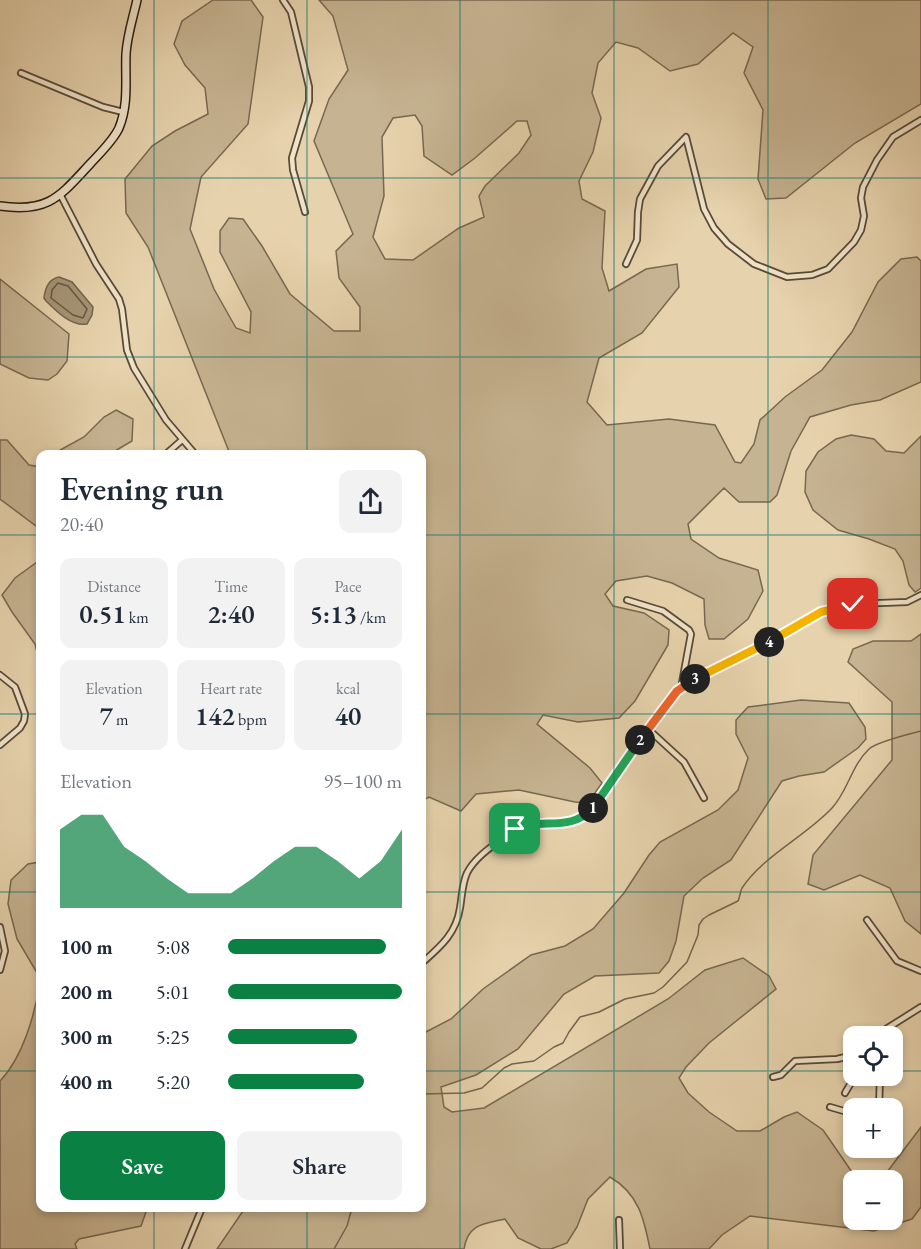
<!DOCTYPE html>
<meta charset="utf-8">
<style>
:root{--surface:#fff;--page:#f2f2f3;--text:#1f2937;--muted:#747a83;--accent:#0b8043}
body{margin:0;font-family:"EB Garamond",serif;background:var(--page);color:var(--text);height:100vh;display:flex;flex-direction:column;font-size:22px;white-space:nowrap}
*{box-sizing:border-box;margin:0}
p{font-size:20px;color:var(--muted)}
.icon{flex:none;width:33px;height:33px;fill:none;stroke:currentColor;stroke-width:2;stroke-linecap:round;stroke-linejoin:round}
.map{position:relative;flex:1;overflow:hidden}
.sheet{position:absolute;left:36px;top:450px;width:390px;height:762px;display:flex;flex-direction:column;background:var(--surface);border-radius:12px;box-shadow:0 3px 9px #0003}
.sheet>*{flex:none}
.buttons{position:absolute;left:843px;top:1026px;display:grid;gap:12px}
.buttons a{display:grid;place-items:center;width:60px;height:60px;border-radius:12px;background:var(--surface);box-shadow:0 3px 9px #0003;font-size:30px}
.pin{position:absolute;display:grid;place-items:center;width:51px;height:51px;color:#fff;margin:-26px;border-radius:12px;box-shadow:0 3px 9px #0006}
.km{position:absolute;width:30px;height:30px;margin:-15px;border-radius:50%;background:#222;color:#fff;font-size:16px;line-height:30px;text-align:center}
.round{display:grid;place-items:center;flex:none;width:63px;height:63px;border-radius:12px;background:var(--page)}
.summary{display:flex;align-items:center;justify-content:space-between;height:102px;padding:0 24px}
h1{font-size:33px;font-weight:600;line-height:45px}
.metrics{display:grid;grid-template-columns:repeat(3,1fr);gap:9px;height:102px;padding:6px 24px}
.metrics div{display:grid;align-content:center;border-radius:12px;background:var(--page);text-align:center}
.metrics b{font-size:26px;font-weight:600}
.metrics small{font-size:16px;font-weight:400}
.metrics p{font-size:16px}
.chart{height:168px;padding:12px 24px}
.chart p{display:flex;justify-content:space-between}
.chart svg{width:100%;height:108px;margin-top:6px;fill:var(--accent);opacity:.7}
.cta{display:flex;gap:12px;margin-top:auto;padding:12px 24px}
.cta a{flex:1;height:69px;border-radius:12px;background:var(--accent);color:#fff;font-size:24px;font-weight:600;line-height:69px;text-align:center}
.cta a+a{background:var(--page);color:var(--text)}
ul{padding:0 24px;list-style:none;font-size:20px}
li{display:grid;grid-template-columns:96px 72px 1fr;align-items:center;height:45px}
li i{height:15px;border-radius:8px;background:var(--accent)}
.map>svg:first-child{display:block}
.green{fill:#c6b391;stroke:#776850;stroke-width:1.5;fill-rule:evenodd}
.water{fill:#a59476;stroke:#73644c;stroke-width:1.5}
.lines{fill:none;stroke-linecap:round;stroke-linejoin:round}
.shore{stroke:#665842;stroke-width:1.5}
.stream{stroke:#73644c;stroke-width:1.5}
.street-casing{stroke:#584a36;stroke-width:8}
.secondary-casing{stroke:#281d0e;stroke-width:10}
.street{stroke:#efe2c9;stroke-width:4.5}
.secondary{stroke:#efe2c9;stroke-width:7}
.split-1-casing{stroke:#fff;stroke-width:12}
.split-2-casing{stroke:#fff;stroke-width:12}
.split-3-casing{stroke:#fff;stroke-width:12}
.split-4-casing{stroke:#fff;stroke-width:12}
.split-5-casing{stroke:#fff;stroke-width:12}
.split-1{stroke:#22a559;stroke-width:8}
.split-2{stroke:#22a559;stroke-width:8}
.split-3{stroke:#f0652b;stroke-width:8}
.split-4{stroke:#f5b400;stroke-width:8}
.split-5{stroke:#f5b400;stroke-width:8}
.grid{fill:none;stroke:#0f766e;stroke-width:1.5;stroke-opacity:0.55}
</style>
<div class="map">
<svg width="921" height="1249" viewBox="0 0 921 1249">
<rect width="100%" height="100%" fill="#e6d2ac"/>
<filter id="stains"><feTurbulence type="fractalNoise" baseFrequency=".00333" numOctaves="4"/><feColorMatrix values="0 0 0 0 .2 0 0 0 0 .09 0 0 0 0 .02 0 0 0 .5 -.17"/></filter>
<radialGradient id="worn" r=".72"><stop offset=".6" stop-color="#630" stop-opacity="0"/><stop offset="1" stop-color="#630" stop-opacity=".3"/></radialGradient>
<!-- green -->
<g class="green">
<path d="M 213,0 L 251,0 L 263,17 L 248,124 L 201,177 L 190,229 L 214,289 L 236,328 L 250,333 L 251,312 L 220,252 L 220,231 L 229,218 L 243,219 L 262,246 L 290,294 L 334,331 L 360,331 L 360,307 L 339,278 L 336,251 L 353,234 L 314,141 L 329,99 L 348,70 L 333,16 L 319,0 L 921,0 L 921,104 L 855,143 L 786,198 L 766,199 L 758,179 L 763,110 L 744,73 L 753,47 L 733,33 L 698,64 L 670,71 L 638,48 L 616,42 L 598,63 L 592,93 L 601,118 L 593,152 L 579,181 L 582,199 L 605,211 L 602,268 L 609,291 L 646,269 L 677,264 L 679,287 L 642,333 L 599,358 L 587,402 L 607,425 L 669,419 L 715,425 L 735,462 L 741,463 L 754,444 L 760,420 L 785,397 L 822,370 L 852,332 L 878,282 L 901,259 L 917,257 L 921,261 L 921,382 L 880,400 L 851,405 L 810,417 L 791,451 L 777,495 L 770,502 L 739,502 L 724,488 L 688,524 L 691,539 L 719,558 L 758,570 L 763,591 L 748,619 L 724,639 L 709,639 L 705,625 L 704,599 L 672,583 L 647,576 L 616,581 L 605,594 L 613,606 L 644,613 L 669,630 L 668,645 L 635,701 L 619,718 L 578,722 L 543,715 L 537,724 L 590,768 L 602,783 L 588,803 L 575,802 L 519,790 L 476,794 L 461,811 L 429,797 L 422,801 L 422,454 L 230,454 L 148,247 L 126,213 L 125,179 L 152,146 L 175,131 L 208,114 L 205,88 L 185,65 L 174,44 L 182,21 ZM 415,115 L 422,126 L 424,156 L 452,175 L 475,158 L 517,121 L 527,121 L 531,135 L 519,153 L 485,186 L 479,196 L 484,217 L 459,228 L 413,260 L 385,259 L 373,237 L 384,196 L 382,137 L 393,118 Z"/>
<path d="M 0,279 L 69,334 L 67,361 L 57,374 L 48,380 L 29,378 L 0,364 Z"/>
<path d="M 116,410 L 133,419 L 132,441 L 110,454 L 53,454 L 84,437 L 104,417 Z"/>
<path d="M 851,435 L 874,439 L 886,451 L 904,453 L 921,436 L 921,588 L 915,592 L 909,585 L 903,561 L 895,549 L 869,539 L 838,530 L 813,510 L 805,492 L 806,471 L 818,452 L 836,439 Z"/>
<path d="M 0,440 L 7,440 L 29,465 L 40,467 L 40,529 L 0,499 Z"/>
<path d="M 40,560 L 40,664 L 35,644 L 12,612 L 2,595 L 15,578 Z"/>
<path d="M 921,634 L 921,934 L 905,921 L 890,888 L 860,875 L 824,890 L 808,884 L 813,855 L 892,760 L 892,702 L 848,662 L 853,649 L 873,641 L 911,641 Z"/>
<path d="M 801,700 L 849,703 L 865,727 L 866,739 L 858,748 L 824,772 L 799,776 L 782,781 L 731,860 L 703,878 L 684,896 L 676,941 L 669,961 L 659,973 L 595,976 L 564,994 L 518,1049 L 476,1075 L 441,1087 L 444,1107 L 452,1112 L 484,1108 L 668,999 L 705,970 L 743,958 L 769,976 L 776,989 L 709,1043 L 686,1067 L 679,1078 L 688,1093 L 709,1112 L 737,1131 L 760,1131 L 784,1117 L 797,1112 L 823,1130 L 852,1172 L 875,1180 L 854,1180 L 854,1220 L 892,1220 L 892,1180 L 881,1180 L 921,1127 L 921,1207 L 912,1219 L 874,1231 L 750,1216 L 722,1235 L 709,1249 L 650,1249 C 644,1219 639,1194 610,1177 L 588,1199 L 577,1227 L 567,1243 L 551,1249 L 541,1249 L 518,1238 L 505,1219 C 483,1224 468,1224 464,1249 L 217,1249 L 245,1208 L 422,1208 L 422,1034 L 451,1019 L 483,989 L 531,955 L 565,946 L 593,929 L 624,893 L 649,855 L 660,842 L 718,810 L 738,790 L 748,758 L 736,734 L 736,720 L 748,707 Z"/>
<path d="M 40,862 L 40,978 L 17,939 L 8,904 L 11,880 L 28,864 Z"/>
<path d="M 40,982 L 40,1208 L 147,1208 L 147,1209 L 141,1226 L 79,1239 L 75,1244 L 77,1249 L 0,1249 L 0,1081 C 23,1057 35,1014 40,982 Z"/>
</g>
<!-- water -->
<path class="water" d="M 59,277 L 72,282 L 93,307 L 92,315 L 87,324 C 72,327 56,311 46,301 L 44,298 C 45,288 49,279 59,277 Z"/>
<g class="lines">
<!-- shore -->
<path class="shore" d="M 58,283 L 68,286 L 87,309 L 83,318 L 73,315 L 51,298 L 52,290 Z"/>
<!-- stream -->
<g class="stream">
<path d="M 422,1094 L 464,1093 L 482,1088 L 504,1068 L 512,1064 L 534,1061 L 554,1047 L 563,1043 L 569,1032 L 580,1017 L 599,1012 L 625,999 L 654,993 L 663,987 L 687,962 L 698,935 L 699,925 L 703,919 L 709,915 L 738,901 C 740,897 740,892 742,888 C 763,856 806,836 832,808 C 848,791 851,766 869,749 C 877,742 909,734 921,731"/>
<path d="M 334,1249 L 347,1226 L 352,1208"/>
</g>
<!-- street casing -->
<g class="street-casing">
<g id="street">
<path d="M 283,0 L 291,12 L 309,87 L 309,101 L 292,158 L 293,170 L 305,212"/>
<path d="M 21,73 L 103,107 L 123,112"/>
<path d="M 61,196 L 96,264 L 119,299 L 122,309 L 127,350 L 134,368 L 166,420 L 195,454"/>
<path d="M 626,264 L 637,240 L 638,212 L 640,199 L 658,166 L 686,137 L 704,209 L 714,228 L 728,244 L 754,264 L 787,277 L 812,275 L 828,269 L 854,242 L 861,230 L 864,216 L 861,198 L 863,187 L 877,160 L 893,137 L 921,120"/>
<path d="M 124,454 L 144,454"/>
<path d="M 166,454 L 182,440"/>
<path d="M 627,600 L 663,611 L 689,630 L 691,634 L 681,688"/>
<path d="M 0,675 L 15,687 L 25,714 L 24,721 L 20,728 L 0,745"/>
<path d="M 648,729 L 684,762 L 704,798"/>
<path d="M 867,920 L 897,961 L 921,971"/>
<path d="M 0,927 L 5,951 L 0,970"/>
<path d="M 422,963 C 440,947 456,934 460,908 C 462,896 462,884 467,873 C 475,857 494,845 507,835 C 539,810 563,841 598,802 L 667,702 L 684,686 L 768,642 L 821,612 L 853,604 L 907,602 L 921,595"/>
<path d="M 879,1036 L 886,1029 L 921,1007"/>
<path d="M 773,1077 L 781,1075 L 795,1061 L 837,1059 L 854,1055"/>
<path d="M 845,1093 L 855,1076"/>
<path d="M 830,1107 L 854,1114"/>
<path d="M 879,1108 L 880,1076"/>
<path d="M 619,1220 L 620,1249"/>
<path d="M 185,1249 L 202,1208"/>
</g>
</g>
<!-- secondary casing -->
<g class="secondary-casing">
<path id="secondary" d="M 0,206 C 49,213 60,196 90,164 C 100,153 113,141 119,128 C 129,104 125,79 126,54 C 127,36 133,18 137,0"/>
</g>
<!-- street -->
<use href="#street" class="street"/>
<!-- secondary -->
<use href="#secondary" class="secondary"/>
</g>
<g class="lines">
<!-- split-1 casing -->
<g class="split-1-casing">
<path id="split-1" d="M 515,829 C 543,817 569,833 593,808"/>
</g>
<!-- split-2 casing -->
<g class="split-2-casing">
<path id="split-2" d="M 593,808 L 640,740"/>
</g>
<!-- split-3 casing -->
<g class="split-3-casing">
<path id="split-3" d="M 640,740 L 677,691 L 695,679"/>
</g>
<!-- split-4 casing -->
<g class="split-4-casing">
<path id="split-4" d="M 695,679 L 769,642"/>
</g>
<!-- split-5 casing -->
<g class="split-5-casing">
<path id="split-5" d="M 769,642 L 821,612 L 853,604"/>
</g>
<!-- split-1 -->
<use href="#split-1" class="split-1"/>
<!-- split-2 -->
<use href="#split-2" class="split-2"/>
<!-- split-3 -->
<use href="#split-3" class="split-3"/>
<!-- split-4 -->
<use href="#split-4" class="split-4"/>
<!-- split-5 -->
<use href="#split-5" class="split-5"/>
</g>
<!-- grid -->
<path class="grid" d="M 154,0 L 154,454M 307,0 L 307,454M 460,0 L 460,1249M 614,0 L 614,1249M 768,0 L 768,1249M 0,178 L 921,178M 0,357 L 921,357M 0,535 L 40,535M 422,535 L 921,535M 0,714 L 40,714M 422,714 L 921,714M 0,892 L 40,892M 422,892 L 921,892M 0,1071 L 40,1071M 422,1071 L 854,1071M 892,1071 L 921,1071M 154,1208 L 154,1249M 307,1208 L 307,1249"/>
<rect width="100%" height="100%" filter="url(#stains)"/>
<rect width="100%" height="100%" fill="url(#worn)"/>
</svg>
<div class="buttons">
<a><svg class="icon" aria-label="locate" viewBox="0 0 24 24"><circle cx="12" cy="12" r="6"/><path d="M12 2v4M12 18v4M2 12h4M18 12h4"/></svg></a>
<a>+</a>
<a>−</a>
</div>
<div class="pin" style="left:515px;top:829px;background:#1e9e55"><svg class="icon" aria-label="arrive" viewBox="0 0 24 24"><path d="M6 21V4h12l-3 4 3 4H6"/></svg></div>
<div class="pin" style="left:853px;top:604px;background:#d93025"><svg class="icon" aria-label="check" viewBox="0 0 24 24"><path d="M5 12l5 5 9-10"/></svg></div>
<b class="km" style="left:593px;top:808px">1</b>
<b class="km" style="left:640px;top:740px">2</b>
<b class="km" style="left:695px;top:679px">3</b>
<b class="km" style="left:769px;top:642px">4</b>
<section class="sheet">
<div class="summary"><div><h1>Evening run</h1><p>20:40</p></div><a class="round"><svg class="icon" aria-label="share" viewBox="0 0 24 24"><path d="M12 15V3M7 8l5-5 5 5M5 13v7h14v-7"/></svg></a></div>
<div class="metrics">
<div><p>Distance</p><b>0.51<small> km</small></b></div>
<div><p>Time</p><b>2:40</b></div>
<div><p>Pace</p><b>5:13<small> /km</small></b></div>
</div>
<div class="metrics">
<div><p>Elevation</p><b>7<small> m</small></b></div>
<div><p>Heart rate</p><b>142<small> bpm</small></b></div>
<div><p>kcal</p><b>40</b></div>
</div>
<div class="chart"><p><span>Elevation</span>95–100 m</p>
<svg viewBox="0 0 160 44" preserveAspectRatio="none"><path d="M0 44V12L10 6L20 6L30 19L40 25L50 32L60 38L70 38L80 38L90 32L100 25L110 19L120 19L130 25L140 32L150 25L160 12V44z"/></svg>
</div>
<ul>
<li><b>100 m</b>5:08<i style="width:91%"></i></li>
<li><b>200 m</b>5:01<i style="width:100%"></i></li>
<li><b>300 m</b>5:25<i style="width:74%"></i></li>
<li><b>400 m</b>5:20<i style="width:78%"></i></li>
</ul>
<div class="cta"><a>Save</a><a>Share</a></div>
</section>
</div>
